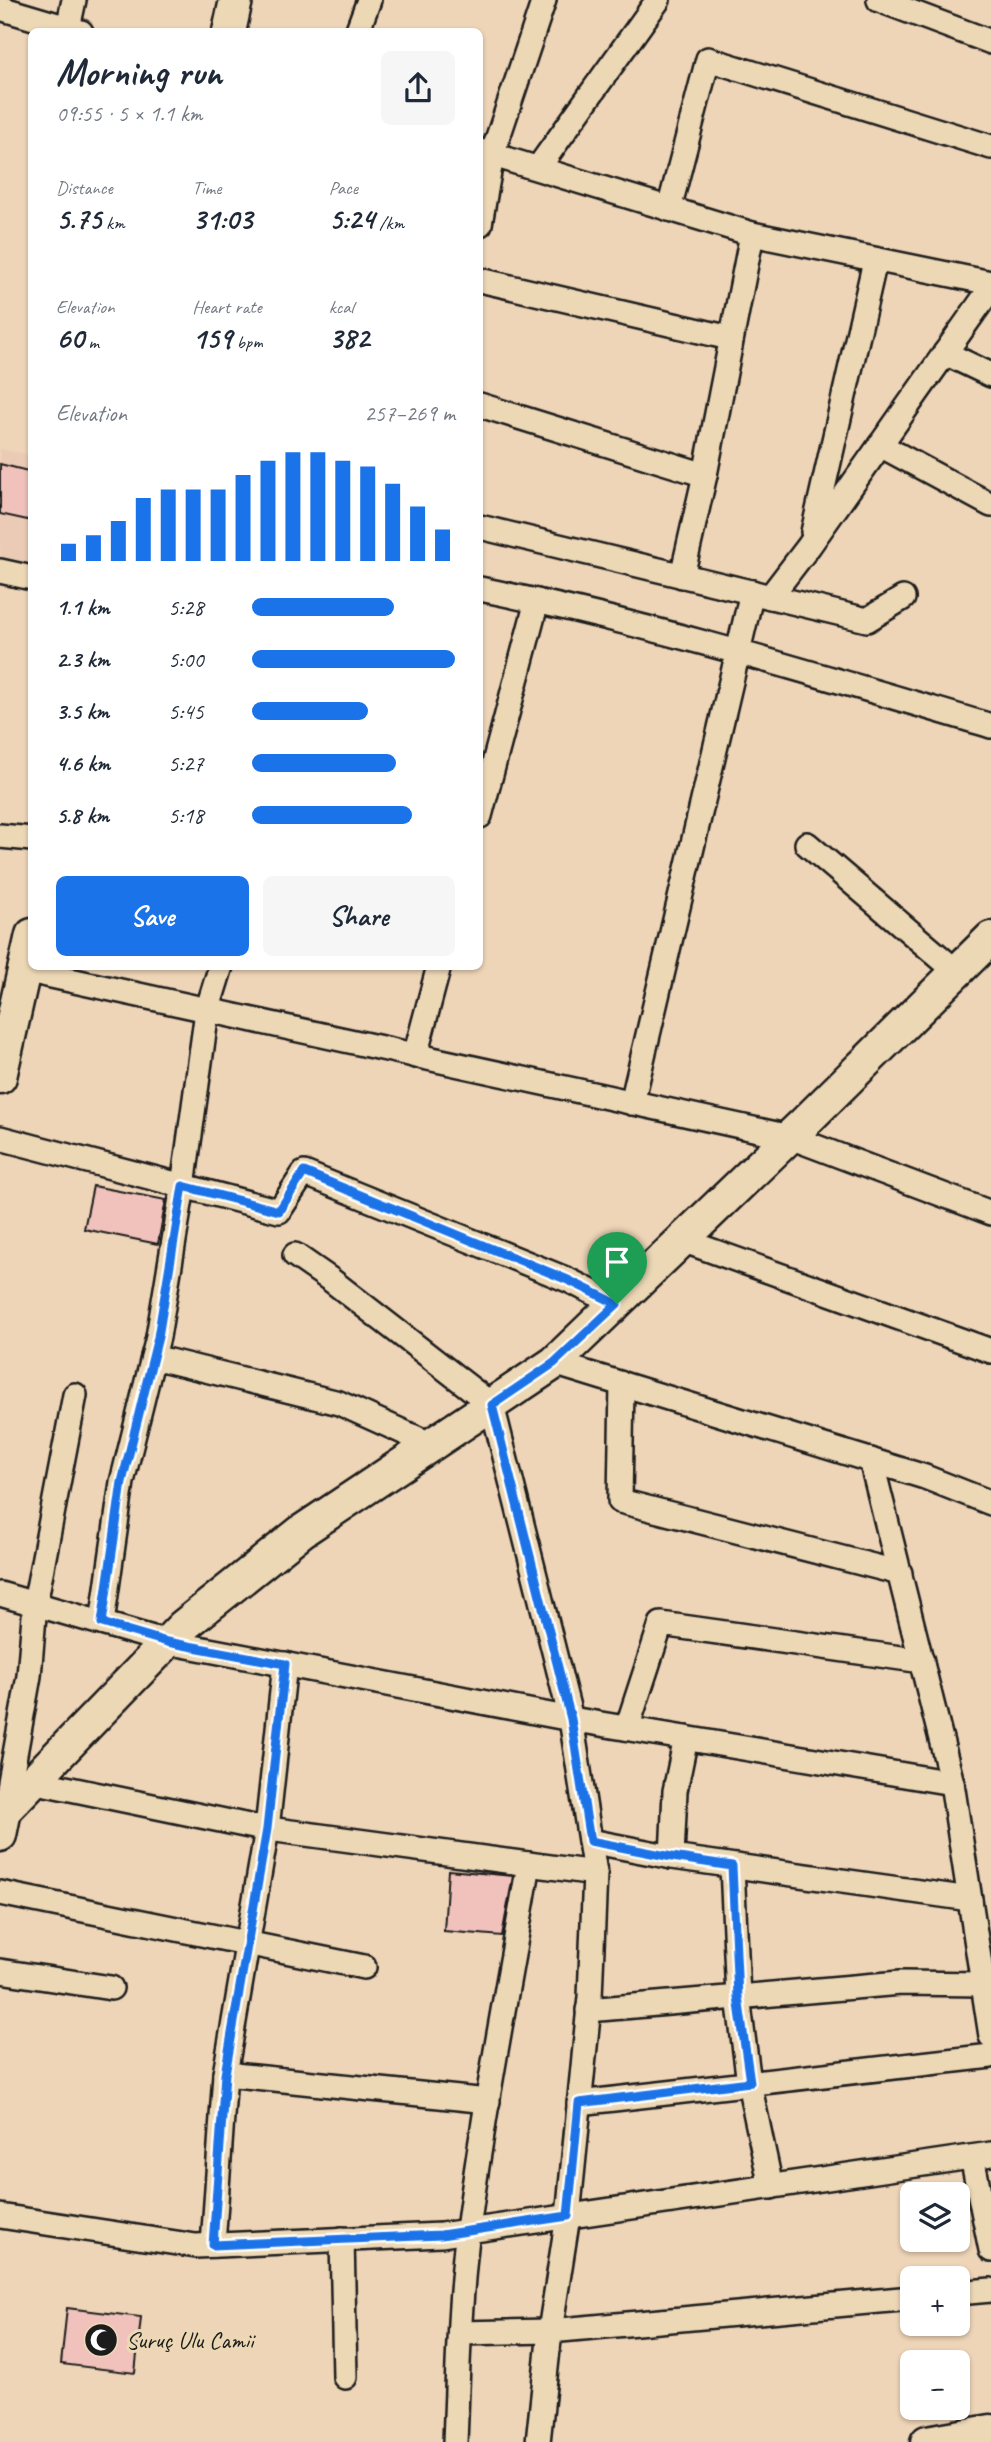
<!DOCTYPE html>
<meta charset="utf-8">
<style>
:root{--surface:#fff;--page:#f6f6f7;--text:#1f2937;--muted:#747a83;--accent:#1a73e8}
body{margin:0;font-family:Caveat,sans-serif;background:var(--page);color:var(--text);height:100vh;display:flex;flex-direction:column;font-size:26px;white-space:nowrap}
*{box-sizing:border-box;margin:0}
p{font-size:23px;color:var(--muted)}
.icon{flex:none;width:38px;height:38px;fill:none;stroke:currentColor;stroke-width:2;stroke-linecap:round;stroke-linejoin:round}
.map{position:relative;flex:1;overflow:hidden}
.sheet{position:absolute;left:28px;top:28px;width:455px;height:942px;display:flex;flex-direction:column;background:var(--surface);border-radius:10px;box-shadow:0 2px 5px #0004}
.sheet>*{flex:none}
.fabs{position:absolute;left:900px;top:2182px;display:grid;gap:14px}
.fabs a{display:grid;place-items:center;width:70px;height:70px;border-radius:10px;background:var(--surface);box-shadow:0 2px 5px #0004;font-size:35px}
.pin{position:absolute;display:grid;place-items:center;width:60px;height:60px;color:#fff;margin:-72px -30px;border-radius:50% 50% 50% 0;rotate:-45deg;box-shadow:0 0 7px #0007}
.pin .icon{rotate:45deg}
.round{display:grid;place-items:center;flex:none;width:74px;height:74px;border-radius:10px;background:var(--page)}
.head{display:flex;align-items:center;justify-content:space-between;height:119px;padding:0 28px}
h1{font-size:38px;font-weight:700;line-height:52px}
.figures{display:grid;grid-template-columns:repeat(3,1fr);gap:10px;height:119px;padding:7px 28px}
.figures div{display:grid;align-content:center}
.figures b{font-size:30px;font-weight:700}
.figures small{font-size:19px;font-weight:400}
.figures p{font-size:19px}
.chart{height:196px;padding:14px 28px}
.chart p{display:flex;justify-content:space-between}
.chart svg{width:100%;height:126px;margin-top:7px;stroke:var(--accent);stroke-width:6}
.button{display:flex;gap:14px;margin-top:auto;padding:14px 28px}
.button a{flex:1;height:80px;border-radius:10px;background:var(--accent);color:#fff;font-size:28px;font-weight:700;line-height:80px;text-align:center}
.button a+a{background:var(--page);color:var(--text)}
ul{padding:0 28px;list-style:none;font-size:23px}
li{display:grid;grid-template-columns:112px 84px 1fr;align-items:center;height:52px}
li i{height:18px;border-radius:9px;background:var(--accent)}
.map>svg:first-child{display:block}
.built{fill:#ebcbb6}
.building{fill:#f0c2bb;stroke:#1c1c1c;stroke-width:2}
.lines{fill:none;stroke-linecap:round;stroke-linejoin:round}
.street-casing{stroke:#1c1c1c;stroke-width:28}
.secondary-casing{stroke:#1c1c1c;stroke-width:37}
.street{stroke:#edd8b6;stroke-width:23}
.secondary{stroke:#edd8b6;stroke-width:32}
.route-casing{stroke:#fff;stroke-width:14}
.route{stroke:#1a73e8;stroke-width:9}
.labels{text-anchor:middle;stroke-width:6;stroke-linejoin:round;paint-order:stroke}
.poi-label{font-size:24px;fill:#1c1c1c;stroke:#edd8b6;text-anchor:start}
</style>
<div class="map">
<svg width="991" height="2442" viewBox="0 0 991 2442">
<rect width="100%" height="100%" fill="#efd5b8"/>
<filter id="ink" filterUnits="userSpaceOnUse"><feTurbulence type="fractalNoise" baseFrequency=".0143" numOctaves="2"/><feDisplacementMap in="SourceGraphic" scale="14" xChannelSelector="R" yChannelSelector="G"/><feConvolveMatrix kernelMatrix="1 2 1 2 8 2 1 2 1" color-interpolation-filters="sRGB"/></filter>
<g filter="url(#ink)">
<!-- built -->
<path class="built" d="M 0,449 L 31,455 L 31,568 L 0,562 Z"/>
<!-- building -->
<g class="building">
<path d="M 0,464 L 32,472 L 32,521 L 0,514 Z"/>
<path d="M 93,1186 L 166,1200 L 158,1244 L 84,1229 Z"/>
<path d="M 448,1870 L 513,1876 L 502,1936 L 444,1931 Z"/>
<path d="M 67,2308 L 141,2317 L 135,2373 L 61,2364 Z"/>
</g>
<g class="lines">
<!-- street casing -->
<g class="street-casing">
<g id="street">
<path d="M 879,0 L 991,42"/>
<path d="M 0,8 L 81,32"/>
<path d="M 68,28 L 74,0"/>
<path d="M 357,32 L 369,0"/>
<path d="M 480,151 L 752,234 L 991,283"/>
<path d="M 538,168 L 658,0"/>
<path d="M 669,209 L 708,59 L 991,147"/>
<path d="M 480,224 L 492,155 L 544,0"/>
<path d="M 480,280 L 730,338"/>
<path d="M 945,353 L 991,375"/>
<path d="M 480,405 L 705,475"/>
<path d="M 880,445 L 991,505"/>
<path d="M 480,527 L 867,620 L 903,598"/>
<path d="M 813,532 L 875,261"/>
<path d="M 0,571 L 32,578"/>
<path d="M 682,576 L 705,475 L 752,234"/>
<path d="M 480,589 C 653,624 822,676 991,726"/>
<path d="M 770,597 L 809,546 L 991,288"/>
<path d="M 480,816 L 537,601"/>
<path d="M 0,836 L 32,839"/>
<path d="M 807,844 L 957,972"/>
<path d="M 24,970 L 790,1137 L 991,1213"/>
<path d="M 415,1056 L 439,966"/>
<path d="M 632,1103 L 752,592"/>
<path d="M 0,1138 L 279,1211 L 304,1173 L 568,1280 L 616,1304"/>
<path d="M 682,1240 L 991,1351"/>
<path d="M 295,1255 L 331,1280 L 492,1405 L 571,1719 L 595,1873 L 590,1997 L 568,2216 L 550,2331 L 538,2442"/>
<path d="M 153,1357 L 339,1403 L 432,1445"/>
<path d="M 554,1363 L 925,1477 L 991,1503"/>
<path d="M 622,1384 L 620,1501 L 900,1573"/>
<path d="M 871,1460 L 952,1783 L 991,2036"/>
<path d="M 0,1594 L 167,1642 L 571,1719 L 952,1783"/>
<path d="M 102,1623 L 122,1482 L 158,1337 L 183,1186 L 207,1011 L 221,966"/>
<path d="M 627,1728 L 661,1624 L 922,1661"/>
<path d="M 32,1781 L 254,1827 L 595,1873"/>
<path d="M 5,1810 L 29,1676 L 35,1604 L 75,1395"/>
<path d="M 590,1841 L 672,1857 L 970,1899"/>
<path d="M 672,1857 L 675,1791 L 686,1738"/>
<path d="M 732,1866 L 738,1997 L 749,2083 L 771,2187"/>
<path d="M 0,1893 L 364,1967"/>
<path d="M 0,1971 L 111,1988"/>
<path d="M 588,2010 L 900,1983 L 983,1984"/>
<path d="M 225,2074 L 488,2101"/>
<path d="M 579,2103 L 991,2056"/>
<path d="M 972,2157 L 991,2250"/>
<path d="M 0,2216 L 196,2246 L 441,2235 L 991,2154"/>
<path d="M 342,2239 L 345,2377"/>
<path d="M 213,2245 L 225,2074 L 267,1829 L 285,1664"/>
<path d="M 957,2293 L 991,2290"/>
<path d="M 460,2333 L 550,2331 L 912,2298"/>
<path d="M 455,2442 C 458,2371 459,2301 468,2230 C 484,2108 508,1986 529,1864"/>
</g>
</g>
<!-- secondary casing -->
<g class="secondary-casing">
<g id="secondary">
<path d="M 229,32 L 236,0"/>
<path d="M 0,1077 L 32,935"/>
<path d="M 0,1835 L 5,1810 L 182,1627 L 302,1531 L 554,1363 L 805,1122 L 991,938"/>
<path d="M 927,2442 L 991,2431"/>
</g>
</g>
<!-- street -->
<use href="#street" class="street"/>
<!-- secondary -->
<use href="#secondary" class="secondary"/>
</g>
</g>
<g class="lines" filter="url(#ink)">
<!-- route casing -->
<g class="route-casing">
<path id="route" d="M 304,1172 L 568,1280 L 617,1304 L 554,1363 L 492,1405 L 571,1719 L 590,1841 L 672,1857 L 732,1866 L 738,1997 L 750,2082 L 579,2103 L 568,2216 L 441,2235 L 213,2245 L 225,2074 L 267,1829 L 285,1664 L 167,1642 L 102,1623 L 122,1482 L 158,1337 L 183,1186 L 279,1211 Z"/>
</g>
<!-- route -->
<use href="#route" class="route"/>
</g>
<!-- icons -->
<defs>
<g id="mosque-disc" transform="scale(1.75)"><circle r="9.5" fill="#1c1c1c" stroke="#edd8b6"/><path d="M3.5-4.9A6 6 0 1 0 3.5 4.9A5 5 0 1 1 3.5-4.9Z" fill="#fff"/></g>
</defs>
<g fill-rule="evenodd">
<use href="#mosque-disc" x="101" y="2340"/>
</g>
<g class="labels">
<!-- poi labels -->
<g class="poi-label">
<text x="126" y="2348">Suruç Ulu Camii</text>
</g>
</g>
</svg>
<div class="fabs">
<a><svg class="icon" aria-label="layers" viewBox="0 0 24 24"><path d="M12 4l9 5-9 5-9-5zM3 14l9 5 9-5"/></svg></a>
<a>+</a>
<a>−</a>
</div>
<div class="pin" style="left:617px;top:1304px;background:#1e9e55"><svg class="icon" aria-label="arrive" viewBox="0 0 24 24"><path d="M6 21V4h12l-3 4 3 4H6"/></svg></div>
<section class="sheet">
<div class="head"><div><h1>Morning run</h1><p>09:55 · 5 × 1.1 km</p></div><a class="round"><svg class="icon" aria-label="share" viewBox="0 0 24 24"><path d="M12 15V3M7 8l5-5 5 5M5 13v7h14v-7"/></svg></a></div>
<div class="figures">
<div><p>Distance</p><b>5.75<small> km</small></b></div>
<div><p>Time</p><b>31:03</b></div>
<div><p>Pace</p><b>5:24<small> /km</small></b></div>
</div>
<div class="figures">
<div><p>Elevation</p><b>60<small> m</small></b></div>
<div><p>Heart rate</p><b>159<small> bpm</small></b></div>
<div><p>kcal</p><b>382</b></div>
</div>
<div class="chart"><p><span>Elevation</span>257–269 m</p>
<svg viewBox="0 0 160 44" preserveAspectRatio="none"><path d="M5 44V38M15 44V35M25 44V30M35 44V22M45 44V19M55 44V19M65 44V19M75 44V14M85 44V9M95 44V6M105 44V6M115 44V9M125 44V11M135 44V17M145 44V25M155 44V33"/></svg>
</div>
<ul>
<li><b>1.1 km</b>5:28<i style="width:70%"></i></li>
<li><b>2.3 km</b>5:00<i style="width:100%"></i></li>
<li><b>3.5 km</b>5:45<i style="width:57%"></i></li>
<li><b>4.6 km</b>5:27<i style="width:71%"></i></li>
<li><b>5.8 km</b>5:18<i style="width:79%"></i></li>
</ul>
<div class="button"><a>Save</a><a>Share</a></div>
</section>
</div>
